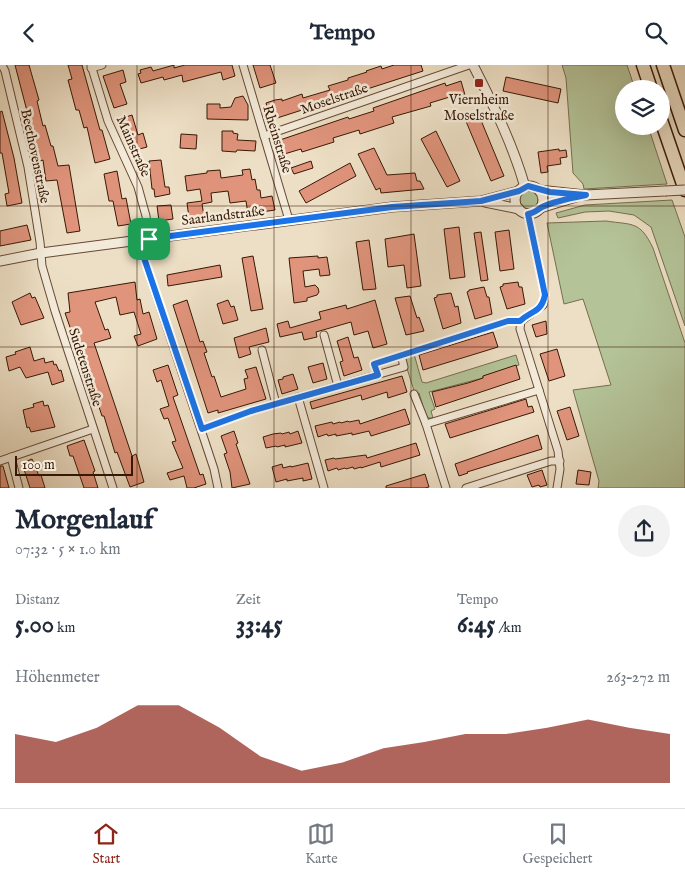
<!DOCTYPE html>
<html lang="de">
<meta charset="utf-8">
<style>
:root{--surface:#fff;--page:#f2f2f3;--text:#1f2937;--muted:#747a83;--line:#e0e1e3;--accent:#8f2418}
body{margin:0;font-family:"IM FELL English",serif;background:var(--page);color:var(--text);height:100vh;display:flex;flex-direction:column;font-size:19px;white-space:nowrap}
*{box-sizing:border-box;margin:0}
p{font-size:16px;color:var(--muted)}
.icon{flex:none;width:28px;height:28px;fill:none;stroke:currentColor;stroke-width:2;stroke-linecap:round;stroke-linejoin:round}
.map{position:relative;height:423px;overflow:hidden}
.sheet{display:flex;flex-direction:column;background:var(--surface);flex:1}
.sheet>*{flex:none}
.tools{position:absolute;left:615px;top:15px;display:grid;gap:10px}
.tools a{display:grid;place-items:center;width:55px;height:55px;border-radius:50%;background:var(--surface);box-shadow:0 5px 20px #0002;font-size:25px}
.scale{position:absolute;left:15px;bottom:12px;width:118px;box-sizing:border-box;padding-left:5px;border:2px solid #381804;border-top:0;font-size:14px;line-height:18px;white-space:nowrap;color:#381804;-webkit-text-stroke:4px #f3ead9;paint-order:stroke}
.pin{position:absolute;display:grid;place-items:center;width:42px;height:42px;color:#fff;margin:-21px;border-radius:10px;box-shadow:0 2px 8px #0006}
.round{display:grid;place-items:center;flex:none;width:52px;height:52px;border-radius:26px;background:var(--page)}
.summary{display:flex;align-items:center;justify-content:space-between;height:85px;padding:0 15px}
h1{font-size:28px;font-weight:700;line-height:38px}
.figures{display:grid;grid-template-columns:repeat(3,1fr);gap:8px;height:85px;padding:5px 15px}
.figures div{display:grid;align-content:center}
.figures b{font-size:25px;font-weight:700}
.figures small{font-size:14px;font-weight:400}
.figures p{font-size:14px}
.chart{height:140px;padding:10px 15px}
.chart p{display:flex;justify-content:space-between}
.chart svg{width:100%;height:90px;margin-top:5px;fill:var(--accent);opacity:.7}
header{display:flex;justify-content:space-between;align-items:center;height:65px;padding:0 15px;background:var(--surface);font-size:22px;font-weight:700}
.menu{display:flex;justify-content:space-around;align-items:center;height:70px;border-top:1px solid var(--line);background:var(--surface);font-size:14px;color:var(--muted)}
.menu a{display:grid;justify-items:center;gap:2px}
.menu .on{color:var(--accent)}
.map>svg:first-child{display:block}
.green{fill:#b4c398;stroke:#766e4e}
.building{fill:#e0947c;stroke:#381804}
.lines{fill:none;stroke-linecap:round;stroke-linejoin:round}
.minor-casing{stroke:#654a34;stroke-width:9}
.tertiary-casing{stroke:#654a34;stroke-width:11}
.motorway-casing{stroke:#381804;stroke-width:15}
.minor{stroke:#f3ead9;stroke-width:7}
.tertiary{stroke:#f3ead9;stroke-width:9}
.motorway{stroke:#eddfc5;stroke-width:12}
.tertiary-bridge-casing{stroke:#654a34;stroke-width:11;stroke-linecap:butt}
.tertiary-bridge{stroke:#f3ead9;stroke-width:9}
.route-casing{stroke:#fff;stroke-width:10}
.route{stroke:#1a73e8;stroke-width:6}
.grid{fill:none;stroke:#381804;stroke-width:1;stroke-opacity:0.55}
.poi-dot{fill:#8f2418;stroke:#f3ead9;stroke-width:2}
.labels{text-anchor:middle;stroke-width:5;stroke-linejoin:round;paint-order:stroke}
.street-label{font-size:14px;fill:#381804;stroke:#f3ead9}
.poi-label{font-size:14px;fill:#381804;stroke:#f3ead9}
</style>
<header><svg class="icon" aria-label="back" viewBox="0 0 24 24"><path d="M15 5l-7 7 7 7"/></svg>Tempo<svg class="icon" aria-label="search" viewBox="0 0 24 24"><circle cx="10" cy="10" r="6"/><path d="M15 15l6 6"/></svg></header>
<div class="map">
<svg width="685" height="423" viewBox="0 0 685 423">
<rect width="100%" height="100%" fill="#eddfc5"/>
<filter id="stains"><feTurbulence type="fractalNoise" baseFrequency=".004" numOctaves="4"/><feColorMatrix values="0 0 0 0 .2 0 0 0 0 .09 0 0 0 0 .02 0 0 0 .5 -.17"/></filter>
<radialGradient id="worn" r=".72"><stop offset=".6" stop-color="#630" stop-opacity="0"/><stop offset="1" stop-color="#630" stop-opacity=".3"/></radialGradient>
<!-- green -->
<g class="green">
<path d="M 562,0 L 627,0 L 635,24 L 624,24 L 624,61 L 648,61 L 667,119 L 584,124 L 583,119 L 573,108 L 566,13 Z"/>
<circle cx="529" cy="135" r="9"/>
<path d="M 672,135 L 685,172 L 685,261 L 651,162 L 634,150 L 609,146 L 585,147 L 558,153 L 556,148 L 585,140 Z"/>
<path d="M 606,156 C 633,160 640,156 653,183 L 685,278 L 685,423 L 598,423 L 599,416 L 573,325 L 611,320 L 583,234 L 564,239 L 547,158 Z"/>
<path d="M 414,289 L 422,317 L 426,318 L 516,290 L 519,300 L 483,311 L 483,313 L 429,327 L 435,344 L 431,346 L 433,353 L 429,353 L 426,351 L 419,328 L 415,329 L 405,297 L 407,291 Z"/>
</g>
<!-- building -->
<g class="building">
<path d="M 15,0 L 29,0 L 39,35 L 37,36 L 43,61 L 45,60 L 51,81 L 53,81 L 58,101 L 69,100 L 80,166 L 67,168 L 57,115 L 46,116 L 43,95 L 40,96 Z"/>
<path d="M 68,0 L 82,0 L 100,65 L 102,65 L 110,94 L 95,98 L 87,62 L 84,63 L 79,45 L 76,45 L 68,15 L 72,14 Z"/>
<path d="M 174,0 L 174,3 L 185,0 L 232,0 L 235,11 L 223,15 L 221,7 L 183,17 L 182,10 L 164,15 L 163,12 L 141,18 L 138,9 L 141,8 L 140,5 L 151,2 L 153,6 Z"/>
<path d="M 253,0 L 270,0 L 276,18 L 260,23 Z"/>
<path d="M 394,0 L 421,0 L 423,6 L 271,55 L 266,38 L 275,35 L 282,34 L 282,36 L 302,29 L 303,33 L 330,25 L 328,21 L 348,15 L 348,13 L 367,7 L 366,6 L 381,1 L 382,4 Z"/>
<path d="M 123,5 L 126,17 L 120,19 L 127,39 L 114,43 L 103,11 Z"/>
<path d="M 506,12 L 561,24 L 558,38 L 503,26 Z"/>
<path d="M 461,16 L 467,37 L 457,40 L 453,31 L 430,38 L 431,41 L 392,52 L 394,58 L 360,69 L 359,65 L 333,73 L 334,77 L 302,87 L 301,84 L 281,90 L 277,76 L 348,52 L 349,54 L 374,46 L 373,43 L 445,18 L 446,21 Z"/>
<path d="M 243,31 L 248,40 L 248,55 L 207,54 L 207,39 L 220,39 L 220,43 L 231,42 L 235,33 Z"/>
<path d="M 2,46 L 14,93 L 22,138 L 7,141 L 5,129 L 9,128 L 2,88 L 0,88 L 0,47 Z"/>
<path d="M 478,48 L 504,111 L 491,116 L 465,54 Z"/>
<path d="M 132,50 L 138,70 L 143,68 L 147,82 L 132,86 L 126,66 L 124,66 L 120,54 Z"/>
<path d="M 222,66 L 233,66 L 233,68 L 238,69 L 237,75 L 256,76 L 255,86 L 237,85 L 236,87 L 222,86 Z"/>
<path d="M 436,66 L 460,116 L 447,122 L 421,74 Z"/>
<path d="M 181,69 L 197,70 L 196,84 L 180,83 Z"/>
<path d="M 374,83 L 387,110 L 415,108 L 417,116 L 420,116 L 424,124 L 381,128 L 380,123 L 376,125 L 358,89 Z"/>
<path d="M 559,84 L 559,86 L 566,85 L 567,92 L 560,93 L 561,99 L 547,101 L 548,107 L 541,108 L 538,87 Z"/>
<path d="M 161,95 L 165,122 L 169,122 L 170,129 L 155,132 L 154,124 L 152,124 L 149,96 Z"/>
<path d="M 311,96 L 313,103 L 294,109 L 291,103 Z"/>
<path d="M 350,98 L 356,111 L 306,138 L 299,126 Z"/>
<path d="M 250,104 L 252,115 L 255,114 L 257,125 L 260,125 L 261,133 L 272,131 L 275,145 L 248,149 L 246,136 L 230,138 L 228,126 L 211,128 L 212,137 L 202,139 L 204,151 L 189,153 L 187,138 L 202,136 L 200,124 L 187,126 L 185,111 L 207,108 L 207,106 L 220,105 L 221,113 L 243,110 L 242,105 Z"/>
<path d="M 117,106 L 122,134 L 126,133 L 131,159 L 118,161 L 113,136 L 109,136 L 104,109 Z"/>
<path d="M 171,140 L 173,154 L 159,156 L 157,141 Z"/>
<path d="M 27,160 L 31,175 L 0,181 L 0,166 Z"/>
<path d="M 459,162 L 465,212 L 450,214 L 444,164 Z"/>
<path d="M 509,165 L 514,204 L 500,206 L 495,167 Z"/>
<path d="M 481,167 L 488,215 L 481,216 L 474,168 Z"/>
<path d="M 414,169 L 421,221 L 407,223 L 404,200 L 388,202 L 385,174 Z"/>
<path d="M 369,175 L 376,224 L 363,225 L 356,177 Z"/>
<path d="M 253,191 L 263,244 L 251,246 L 242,193 Z"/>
<path d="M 318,191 L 318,193 L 327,192 L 330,210 L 320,211 L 319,204 L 303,206 L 305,222 L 315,220 L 318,223 L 319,227 L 317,230 L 307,233 L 307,236 L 294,238 L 289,193 Z"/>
<path d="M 220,200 L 222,212 L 168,221 L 167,210 Z"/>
<path d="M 135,217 L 137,235 L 140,234 L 143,249 L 149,247 L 157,274 L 138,281 L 134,271 L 141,269 L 134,247 L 120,250 L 116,232 L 95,237 L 105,265 L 108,264 L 111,273 L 94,278 L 132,391 L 136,389 L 144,417 L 130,422 L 117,387 L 115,388 L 104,351 L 102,351 L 79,282 L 77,282 L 65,248 L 70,247 L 68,228 Z"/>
<path d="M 518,217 L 519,222 L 522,222 L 525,239 L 507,244 L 500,222 L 503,221 L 503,219 Z"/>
<path d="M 484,222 L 487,232 L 489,232 L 492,249 L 475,254 L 467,227 L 469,226 L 469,225 Z"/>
<path d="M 30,228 L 32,233 L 35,232 L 44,253 L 21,260 L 12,237 Z"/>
<path d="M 451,228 L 455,242 L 458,241 L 461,258 L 443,264 L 434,233 L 437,232 L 437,230 Z"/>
<path d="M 410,231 L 417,253 L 419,252 L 424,266 L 406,270 L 395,233 Z"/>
<path d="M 187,235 L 200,277 L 203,276 L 207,287 L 204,288 L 212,312 L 214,311 L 221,332 L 246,324 L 244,314 L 248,313 L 245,305 L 256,302 L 266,334 L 218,348 L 218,345 L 208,348 L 173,240 Z"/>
<path d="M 228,235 L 231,242 L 234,241 L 238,255 L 223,259 L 217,239 Z"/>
<path d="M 375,235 L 387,279 L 373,283 L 368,266 L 354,270 L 351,257 L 316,267 L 317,272 L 304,275 L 302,267 L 280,272 L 277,259 L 288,256 L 290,263 L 321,254 L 319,247 L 346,240 L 347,244 Z"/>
<path d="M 546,256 L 547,269 L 536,272 L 532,260 Z"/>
<path d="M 266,263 L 269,277 L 249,282 L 251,289 L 239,293 L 234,273 Z"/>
<path d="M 493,267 L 498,282 L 423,305 L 419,290 Z"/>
<path d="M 348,272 L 354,293 L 358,292 L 362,305 L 344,311 L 340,297 L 343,296 L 337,276 Z"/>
<path d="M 30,282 L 34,296 L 44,293 L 45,298 L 53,296 L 54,300 L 56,299 L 59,306 L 61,305 L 64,316 L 52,320 L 48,307 L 26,313 L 20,302 L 9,306 L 6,292 L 16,289 L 15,287 Z"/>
<path d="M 557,284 L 565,311 L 549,316 L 540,289 Z"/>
<path d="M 323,298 L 327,314 L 313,318 L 308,302 Z"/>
<path d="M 168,300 L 178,330 L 173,332 L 200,410 L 203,409 L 206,419 L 194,423 L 187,423 L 184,411 L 170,415 L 167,408 L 183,403 L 172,377 L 176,376 L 168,353 L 164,354 L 160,344 L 169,341 L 161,315 L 157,317 L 153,305 Z"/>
<path d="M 516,300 L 520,314 L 436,342 L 432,327 L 468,318 L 483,313 L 483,311 Z"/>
<path d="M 293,309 L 298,324 L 282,329 L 278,315 L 283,314 L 283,312 Z"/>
<path d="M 402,311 L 407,327 L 388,333 L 387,327 L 362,335 L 361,330 L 312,344 L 310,337 Z"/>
<path d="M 526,334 L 528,342 L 532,341 L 534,347 L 450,373 L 445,359 Z"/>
<path d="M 43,336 L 44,341 L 48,340 L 55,362 L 31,367 L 29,362 L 27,363 L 23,345 L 34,342 L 33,339 Z"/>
<path d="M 570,342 L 579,371 L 567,375 L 557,346 Z"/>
<path d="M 405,344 L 410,359 L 371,371 L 369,366 L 352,370 L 352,368 L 336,371 L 336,369 L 328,371 L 327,369 L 318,372 L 315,361 L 332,357 L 333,359 L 340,357 L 341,358 L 348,356 L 349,357 L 359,355 L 360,359 Z"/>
<path d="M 234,366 L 238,378 L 236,379 L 250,419 L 232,423 L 230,407 L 224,389 L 227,388 L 221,371 Z"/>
<path d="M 298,366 L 302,378 L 285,382 L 285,380 L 277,382 L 276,381 L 266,383 L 263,372 L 273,369 L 281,368 L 282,369 L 289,367 L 290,369 Z"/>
<path d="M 538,370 L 542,384 L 467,407 L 468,408 L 459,411 L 455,399 Z"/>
<path d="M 84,375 L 95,406 L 93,407 L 98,423 L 84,423 L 73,391 L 70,391 L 67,381 Z"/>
<path d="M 416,378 L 420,390 L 381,402 L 380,397 L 361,403 L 361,402 L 354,404 L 353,402 L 346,404 L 345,403 L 338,405 L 337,403 L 328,406 L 325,395 L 334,393 L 335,394 L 366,390 L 367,393 Z"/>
<path d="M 32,394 L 39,411 L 41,410 L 45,423 L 30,423 L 22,398 Z"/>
<path d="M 308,398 L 312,414 L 303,416 L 303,413 L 287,416 L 287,414 L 276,417 L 272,402 L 282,399 L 283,403 L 291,401 L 291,402 Z"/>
<path d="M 0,401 L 3,401 L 9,423 L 0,423 Z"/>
<path d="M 542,405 L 547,420 L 540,422 L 539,420 L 532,422 L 527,410 Z"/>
<path d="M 578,405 L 591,407 L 589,420 L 576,419 Z"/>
<path d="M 425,409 L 429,422 L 425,423 L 386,423 L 386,421 Z"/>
</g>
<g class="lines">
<!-- minor casing -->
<g class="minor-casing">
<g id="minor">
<path d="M 2,0 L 5,6 L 28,102 L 40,177 L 42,201 L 55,246 L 113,423"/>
<path d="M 91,0 L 108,56 L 138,122 L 146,151 L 149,173"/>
<path d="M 243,0 L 289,155"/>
<path d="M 91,3 L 102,0"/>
<path d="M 264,71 L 469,0"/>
<path d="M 528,149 L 545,230 L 543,240 L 521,256 L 520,264 L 558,386 L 560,404 L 557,423"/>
<path d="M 140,175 L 142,187 L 214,404 L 218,423"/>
<path d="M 324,270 L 338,321"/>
<path d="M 262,285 L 276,339"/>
<path d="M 378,310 L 374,299 L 508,256 L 521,256"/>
<path d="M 414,329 L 426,359 L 446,423"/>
<path d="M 298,332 L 324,423"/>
<path d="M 426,359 L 539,325"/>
<path d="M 202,364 L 251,346 L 404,302 L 401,290"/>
<path d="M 11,392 L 19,423"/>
<path d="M 0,396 L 93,364"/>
<path d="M 466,423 L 551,396 L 560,396"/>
</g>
</g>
<!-- tertiary casing -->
<g class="tertiary-casing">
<g id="tertiary">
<path d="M 473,0 C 493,39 513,80 525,122"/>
<circle cx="529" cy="135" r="14"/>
<path d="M 539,125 L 585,130 L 665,126"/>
<path d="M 485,137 L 519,144"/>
<path d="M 540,143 L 576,132"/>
<path d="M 0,196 L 41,188 L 392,142 L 481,136 L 519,126"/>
</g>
</g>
<!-- motorway casing -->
<g class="motorway-casing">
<g id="motorway">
<path d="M 643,0 L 651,24"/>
<path d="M 663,0 L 685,65"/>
<path d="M 661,55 L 685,125"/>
</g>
</g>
<!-- minor -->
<use href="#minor" class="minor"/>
<!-- tertiary -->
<use href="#tertiary" class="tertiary"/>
<!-- motorway -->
<use href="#motorway" class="motorway"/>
<!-- tertiary-bridge casing -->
<g class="tertiary-bridge-casing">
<path id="tertiary-bridge" d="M 665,126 L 685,125"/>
</g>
<!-- tertiary-bridge -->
<use href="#tertiary-bridge" class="tertiary-bridge"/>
</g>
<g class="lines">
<!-- route casing -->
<g class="route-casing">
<path id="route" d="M 528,121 L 550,127 L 586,130 C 571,133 555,136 542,142 C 537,145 534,148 528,149 L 545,230 C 541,248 532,245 520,256 L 508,256 L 374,299 L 378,310 L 251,346 L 202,364 L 142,187 L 140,175 L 392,142 L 481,136 L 519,126 Z"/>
</g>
<!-- route -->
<use href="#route" class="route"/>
</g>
<!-- grid -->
<path class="grid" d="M 137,0 L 137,423M 274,0 L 274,423M 411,0 L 411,423M 548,0 L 548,423M 0,141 L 685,141M 0,282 L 685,282"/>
<!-- markers -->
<rect class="poi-dot" x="474" y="13" width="10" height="10" rx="2.5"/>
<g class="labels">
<!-- street labels -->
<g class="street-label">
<text transform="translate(334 33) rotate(-19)" y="5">Moselstraße</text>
<text transform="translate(278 74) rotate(73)" y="5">Rheinstraße</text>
<text transform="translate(134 81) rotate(66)" y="5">Mainstraße</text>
<text transform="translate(36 91) rotate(78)" y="5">Beethovenstraße</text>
<text transform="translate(223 150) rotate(-7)" y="5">Saarlandstraße</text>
<text transform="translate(86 302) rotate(72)" y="5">Sudetenstraße</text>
</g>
<!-- poi labels -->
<g class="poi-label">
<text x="479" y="39">Viernheim<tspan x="479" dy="16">Moselstraße</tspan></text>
</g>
</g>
<rect width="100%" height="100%" filter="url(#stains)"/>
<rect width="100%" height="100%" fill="url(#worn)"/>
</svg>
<div class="tools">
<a><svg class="icon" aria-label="layers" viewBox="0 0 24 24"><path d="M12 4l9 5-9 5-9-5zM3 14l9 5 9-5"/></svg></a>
</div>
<div class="scale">100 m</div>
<div class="pin" style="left:149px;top:174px;background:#1e9e55"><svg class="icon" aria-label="arrive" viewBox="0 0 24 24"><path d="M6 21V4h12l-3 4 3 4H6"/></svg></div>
</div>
<section class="sheet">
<div class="summary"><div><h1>Morgenlauf</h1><p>07:32 · 5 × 1.0 km</p></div><a class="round"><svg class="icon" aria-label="share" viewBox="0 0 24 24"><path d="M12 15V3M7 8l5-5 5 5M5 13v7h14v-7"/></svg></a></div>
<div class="figures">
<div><p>Distanz</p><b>5.00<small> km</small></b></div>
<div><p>Zeit</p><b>33:45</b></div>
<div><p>Tempo</p><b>6:45<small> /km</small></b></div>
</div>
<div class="chart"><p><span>Höhenmeter</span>263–272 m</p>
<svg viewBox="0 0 160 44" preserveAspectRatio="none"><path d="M0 44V20L10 24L20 17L30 6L40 6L50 17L60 31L70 38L80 34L90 27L100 24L110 20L120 20L130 17L140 13L150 17L160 20V44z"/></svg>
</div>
</section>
<nav class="menu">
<a class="on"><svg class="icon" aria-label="home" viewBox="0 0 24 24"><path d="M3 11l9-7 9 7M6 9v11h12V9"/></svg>Start</a>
<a><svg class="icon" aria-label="map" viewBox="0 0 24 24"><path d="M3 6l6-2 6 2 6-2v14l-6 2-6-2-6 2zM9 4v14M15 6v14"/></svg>Karte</a>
<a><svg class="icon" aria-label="saved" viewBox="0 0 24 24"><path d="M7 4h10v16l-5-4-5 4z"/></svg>Gespeichert</a>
</nav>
